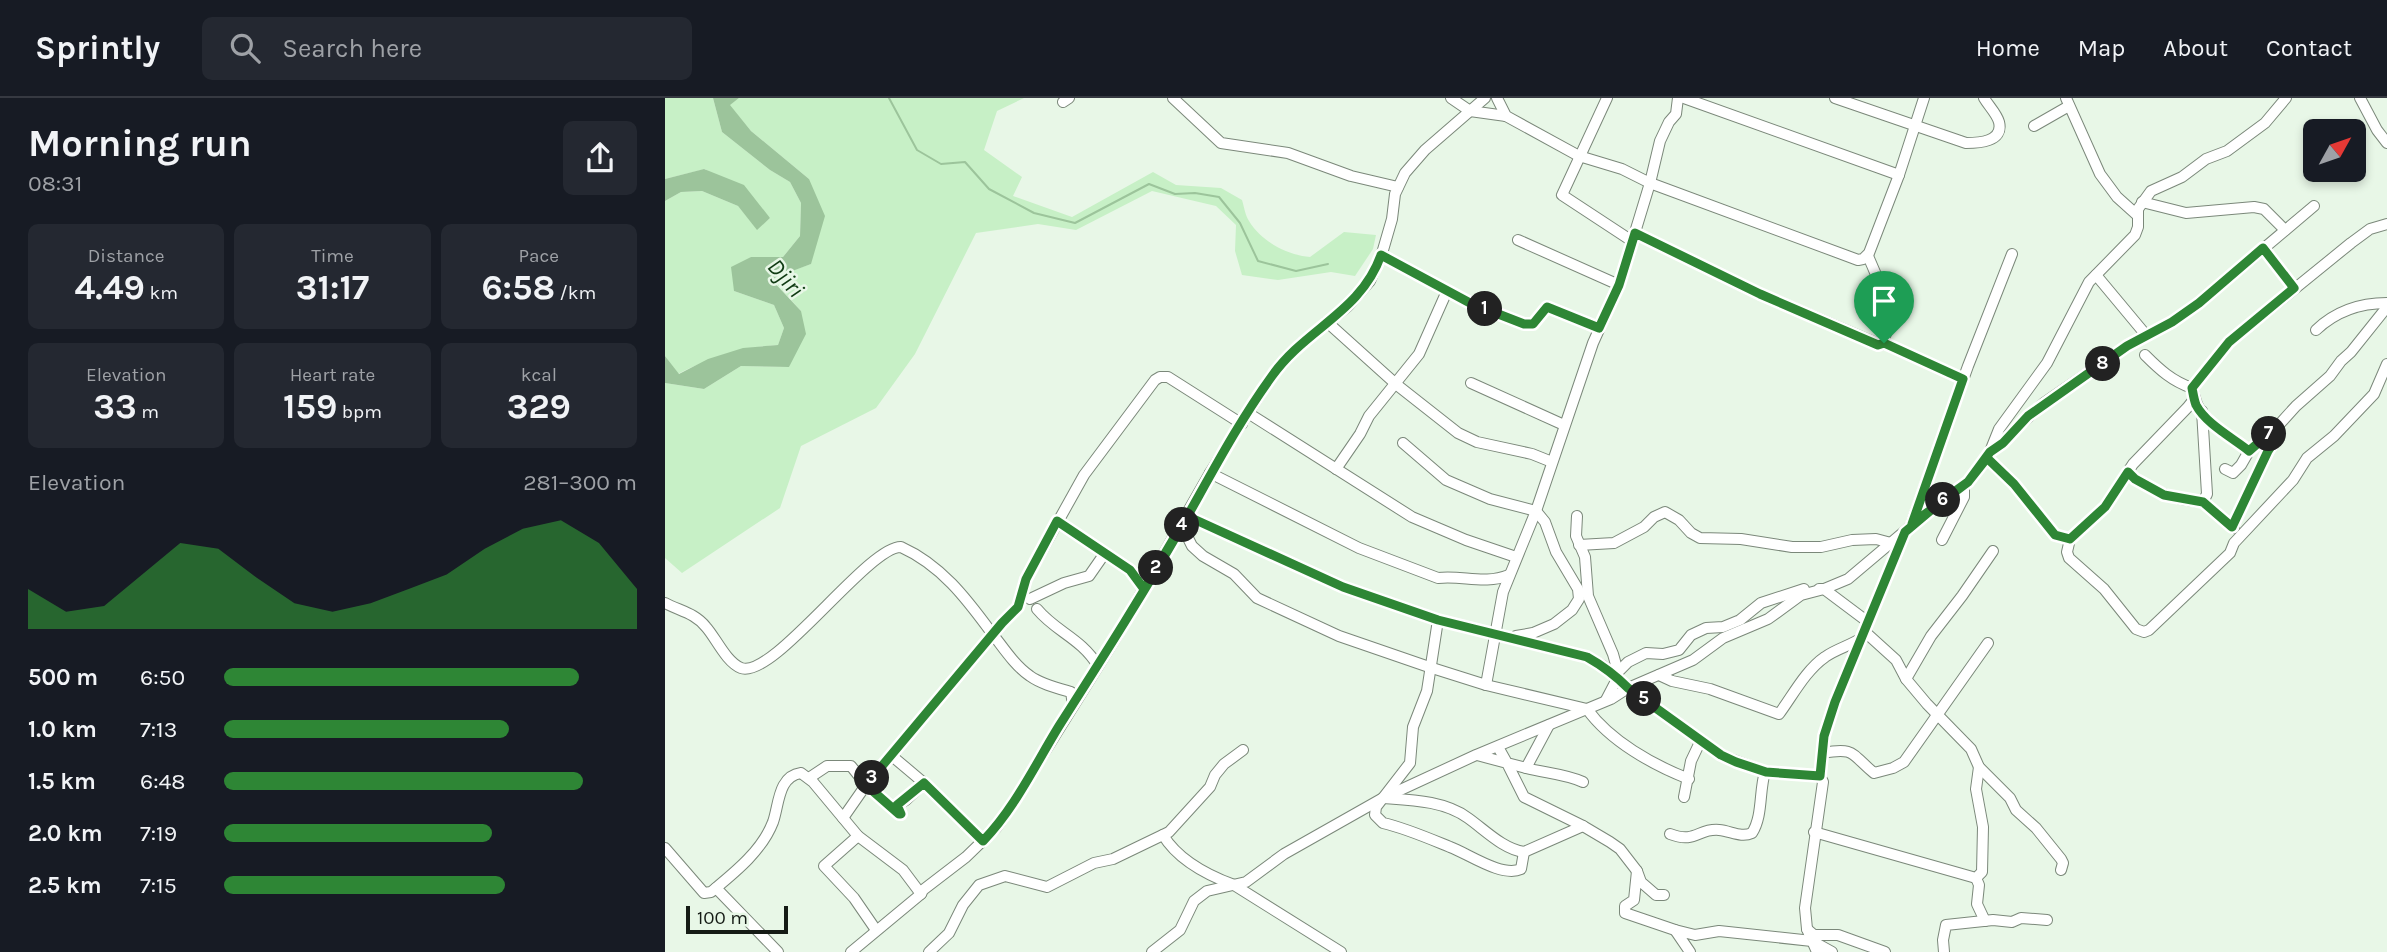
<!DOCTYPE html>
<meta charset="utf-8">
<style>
:root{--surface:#171b24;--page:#242831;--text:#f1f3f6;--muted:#9ea1a6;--line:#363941;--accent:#2e8635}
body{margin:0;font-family:Karla,sans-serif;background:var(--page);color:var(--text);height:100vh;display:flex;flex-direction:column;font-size:26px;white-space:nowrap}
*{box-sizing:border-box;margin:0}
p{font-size:23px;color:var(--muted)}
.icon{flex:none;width:38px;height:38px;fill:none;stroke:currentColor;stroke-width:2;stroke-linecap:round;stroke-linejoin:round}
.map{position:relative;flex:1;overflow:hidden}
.panel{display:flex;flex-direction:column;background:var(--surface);width:665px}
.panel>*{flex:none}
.needle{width:46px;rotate:50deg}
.fabs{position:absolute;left:1638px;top:21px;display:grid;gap:14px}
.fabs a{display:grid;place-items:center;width:63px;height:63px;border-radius:10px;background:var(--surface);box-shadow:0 4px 10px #0003;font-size:35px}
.scale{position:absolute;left:21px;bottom:18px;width:102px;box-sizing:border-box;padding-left:7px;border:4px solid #151b15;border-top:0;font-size:19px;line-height:24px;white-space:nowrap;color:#151b15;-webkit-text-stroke:5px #e8f7e7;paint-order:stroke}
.pin{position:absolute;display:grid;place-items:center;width:60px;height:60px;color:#fff;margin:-72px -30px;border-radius:50% 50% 50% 0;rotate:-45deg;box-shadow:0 0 7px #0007}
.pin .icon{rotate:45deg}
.km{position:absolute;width:35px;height:35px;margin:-18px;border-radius:50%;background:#222;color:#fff;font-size:19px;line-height:35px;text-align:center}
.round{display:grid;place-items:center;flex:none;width:74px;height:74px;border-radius:10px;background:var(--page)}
.summary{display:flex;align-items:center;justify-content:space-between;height:119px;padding:0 28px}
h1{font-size:38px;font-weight:700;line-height:52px}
.figures{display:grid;grid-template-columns:repeat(3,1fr);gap:10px;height:119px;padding:7px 28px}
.figures div{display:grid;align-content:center;border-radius:10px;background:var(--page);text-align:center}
.figures b{font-size:35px;font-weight:700}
.figures small{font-size:19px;font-weight:400}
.figures p{font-size:19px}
.chart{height:196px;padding:14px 28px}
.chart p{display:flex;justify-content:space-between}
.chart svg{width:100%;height:126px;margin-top:7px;fill:var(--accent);opacity:.7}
ul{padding:0 28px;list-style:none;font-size:23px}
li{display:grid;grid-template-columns:112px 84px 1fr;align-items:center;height:52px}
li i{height:18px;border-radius:9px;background:var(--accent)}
header{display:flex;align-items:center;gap:42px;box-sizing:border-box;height:98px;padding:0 35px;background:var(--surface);border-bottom:2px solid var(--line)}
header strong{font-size:33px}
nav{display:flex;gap:38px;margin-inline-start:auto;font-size:24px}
.search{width:490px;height:63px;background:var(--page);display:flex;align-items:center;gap:18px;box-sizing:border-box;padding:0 24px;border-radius:10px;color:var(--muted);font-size:26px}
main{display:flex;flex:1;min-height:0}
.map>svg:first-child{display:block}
.green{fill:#c7f0c6}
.water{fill:#9cc49b}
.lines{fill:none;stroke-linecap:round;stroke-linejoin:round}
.stream{stroke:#9cc49b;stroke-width:2}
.minor-casing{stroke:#7b887a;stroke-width:12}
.minor{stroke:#fff;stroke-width:10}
.route-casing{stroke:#fff;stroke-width:14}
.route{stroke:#2e8635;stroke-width:9}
.labels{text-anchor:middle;stroke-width:5;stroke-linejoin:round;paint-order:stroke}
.water-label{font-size:24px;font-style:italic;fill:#0f3a12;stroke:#e8f7e7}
</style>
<header>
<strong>Sprintly</strong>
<div class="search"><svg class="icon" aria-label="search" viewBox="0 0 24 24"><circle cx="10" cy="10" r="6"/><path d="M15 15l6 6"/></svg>Search here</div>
<nav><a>Home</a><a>Map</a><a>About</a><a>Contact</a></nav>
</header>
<main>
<section class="panel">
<div class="summary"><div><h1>Morning run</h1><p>08:31</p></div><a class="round"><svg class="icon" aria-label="share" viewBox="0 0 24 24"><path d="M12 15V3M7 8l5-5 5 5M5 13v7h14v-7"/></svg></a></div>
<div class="figures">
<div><p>Distance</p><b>4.49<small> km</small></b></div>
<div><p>Time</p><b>31:17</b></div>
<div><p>Pace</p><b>6:58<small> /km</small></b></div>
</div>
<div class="figures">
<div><p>Elevation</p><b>33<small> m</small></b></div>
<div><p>Heart rate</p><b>159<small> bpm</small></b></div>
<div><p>kcal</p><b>329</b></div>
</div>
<div class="chart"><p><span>Elevation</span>281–300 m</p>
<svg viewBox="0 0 160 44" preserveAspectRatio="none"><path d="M0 44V30L10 38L20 36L30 25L40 14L50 16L60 26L70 35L80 38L90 35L100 30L110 25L120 16L130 9L140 6L150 14L160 30V44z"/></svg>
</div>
<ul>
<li><b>500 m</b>6:50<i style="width:86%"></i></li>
<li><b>1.0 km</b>7:13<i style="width:69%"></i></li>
<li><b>1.5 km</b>6:48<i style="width:87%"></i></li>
<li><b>2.0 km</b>7:19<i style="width:65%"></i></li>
<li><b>2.5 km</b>7:15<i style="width:68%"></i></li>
</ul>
</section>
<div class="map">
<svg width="1722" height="854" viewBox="0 0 1722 854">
<rect width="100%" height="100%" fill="#e8f7e7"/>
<!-- green -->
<g class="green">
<path d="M 0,0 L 48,0 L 57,34 L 105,72 L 125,84 L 136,105 L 135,138 L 118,159 L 86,159 L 69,193 L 109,207 L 119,230 L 113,247 C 73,250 50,258 13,276 L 0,258 L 0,103 L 16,94 L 37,93 L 73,108 L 92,131 L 105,120 L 40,71 L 0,81 Z"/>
<path d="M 74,0 L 359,0 L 332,13 L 319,52 L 357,79 L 348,98 L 407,119 L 488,74 L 511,87 L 556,90 L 577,102 C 579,108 580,117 584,123 C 597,144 622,157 645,159 L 679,134 L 711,137 L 708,151 L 690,178 L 666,174 L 613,182 L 577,177 L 570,153 L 571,127 L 551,108 L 487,93 L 411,132 L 373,126 L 311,135 L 250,256 L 211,310 L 136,348 L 115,410 L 17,475 L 0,460 L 0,285 L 39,291 L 76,268 L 124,269 L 136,213 L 106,180 L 146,166 L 144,81 L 86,33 L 64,7 Z"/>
</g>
<!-- water -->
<g class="water">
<path d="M 48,0 L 74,0 L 65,7 L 86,33 L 144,81 L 160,118 L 146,166 L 106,181 L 136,213 L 141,236 L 124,269 L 76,268 L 39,291 L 0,285 L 0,258 L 14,276 L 43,261 L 78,250 L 113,247 L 119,230 L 109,207 L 69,193 L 66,169 L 86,159 L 118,159 L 135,138 L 136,105 L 125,84 L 105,72 L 57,34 Z"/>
<path d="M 39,71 L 79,87 L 105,120 L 92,132 L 73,108 L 37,93 L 16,94 L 0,103 L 0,81 Z"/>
</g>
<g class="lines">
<!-- stream -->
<path class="stream" d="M 224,0 L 252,52 L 276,66 L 300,64 L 324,91 L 369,115 L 410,125 L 484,86 L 510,96 L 530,95 L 554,99 L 575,125 L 593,163 L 631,173 L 663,166"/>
<!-- minor casing -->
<g class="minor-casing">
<g id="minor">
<path d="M 508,0 L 556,45 L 623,55 L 686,78 L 733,89"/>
<path d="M 786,0 L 805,13 L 841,18"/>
<path d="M 832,0 L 841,18 L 914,58 L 957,71 L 985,85 L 1193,162 L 1198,161 L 1204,155 L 1234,77 L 1259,0"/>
<path d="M 942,0 L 897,97 L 967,143"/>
<path d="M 1019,0 L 1234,77"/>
<path d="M 1170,0 L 1301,45 C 1313,45 1339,44 1334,24 C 1332,16 1323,7 1319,0"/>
<path d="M 1401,0 L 1435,76 L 1452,99 L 1472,117"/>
<path d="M 1695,0 L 1712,32 L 1722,45"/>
<path d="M 398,4 L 404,0"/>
<path d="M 1369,28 L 1404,8"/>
<path d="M 1477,104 L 1521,115 L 1589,109 L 1599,111 L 1620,132"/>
<path d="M 1722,126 L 1705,131 L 1686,145 L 1564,244 L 1527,290 L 1530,300 L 1522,310 L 1468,366 L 1440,409 L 1405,441 L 1402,454 L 1404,460 L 1439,491 L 1471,531 L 1479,534 L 1484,532 L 1565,455 L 1569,445 L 1628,382 L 1642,360 L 1669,338 L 1709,296 L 1722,266"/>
<path d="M 970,135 L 1095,196 L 1216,247 L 1236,202 L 1232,196 L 1215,186 L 1203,158"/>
<path d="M 853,142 L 954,187"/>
<path d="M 1598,150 L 1629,190"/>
<path d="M 716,157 L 805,205 L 859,226 L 868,226 L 882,209 L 934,230"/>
<path d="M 1431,177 L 1481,237"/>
<path d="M 662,224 L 732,287 L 793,335 L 812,344 L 867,356 L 887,364"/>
<path d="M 1651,232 C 1671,213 1695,205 1722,205"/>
<path d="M 1219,245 L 1298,281"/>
<path d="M 1480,257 C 1495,272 1507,283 1527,290"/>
<path d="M 806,285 L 899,327"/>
<path d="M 1530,300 C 1535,323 1567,339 1584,353 L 1611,330 L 1631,308 L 1665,278 L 1676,263 L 1686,254 L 1722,209"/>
<path d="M 583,315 L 747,419 L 801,442 L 851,459"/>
<path d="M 738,345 L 781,382 L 825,401 L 871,413 L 880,424 L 891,454 L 913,491 L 914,501 L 907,512 L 889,526 L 868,535 L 851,538"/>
<path d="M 1325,354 L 1379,305 L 1462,248 L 1507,224 L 1534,205 L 1649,108"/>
<path d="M 1322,361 L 1349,386 L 1390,437 L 1405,441"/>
<path d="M 671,371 L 695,336 L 704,318 L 754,256 L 782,193"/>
<path d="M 1560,371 L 1568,375 L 1576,367 L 1584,353"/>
<path d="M 1463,374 C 1484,394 1509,402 1538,404 L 1542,396 L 1537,313"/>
<path d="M 545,375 L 694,450 L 773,480 C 798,477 819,487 844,477"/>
<path d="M 1538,404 L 1569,430"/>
<path d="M 522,418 L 678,489 L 773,522 L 922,559 L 938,568 L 963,590 L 1058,658 L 1101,674 L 1155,678 L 1158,684 L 1140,810 L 1142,831 L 1152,854"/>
<path d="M 912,418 L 911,438 L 920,459 L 923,498 L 948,556 L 953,574 L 953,579 L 941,602"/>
<path d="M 522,422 L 521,436 L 527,448 L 538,458 L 569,476 L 592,500 L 674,538 L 764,569 L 821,587 L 922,611 C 945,643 988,667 1024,681"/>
<path d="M 392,423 L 465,472 L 479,491"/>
<path d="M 1247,424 L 1303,268 L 1347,156"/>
<path d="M 1567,429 L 1603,353 L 1612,339 L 1608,332"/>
<path d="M 1277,442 L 1299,399 L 1299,388"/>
<path d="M 914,447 L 949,445 L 979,429 L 989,419 L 1000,414 L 1014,422 L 1026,435 L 1035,440 L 1076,441 L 1127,449 L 1156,449 L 1187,442 L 1211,441 L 1226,445"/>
<path d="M 1154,491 L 1159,491 L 1203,524"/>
<path d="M 365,501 L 399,485 L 424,478 L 440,455"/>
<path d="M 0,505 C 15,513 30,515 41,529 C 51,540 61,564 76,570 C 108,582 203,448 236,449 C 276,467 301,500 326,534 C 338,549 349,567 365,578 C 376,586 392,590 406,594 L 408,607"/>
<path d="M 372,511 C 391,534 416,540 433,568"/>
<path d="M 773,522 L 762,593 L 748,629 L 745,665 L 711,709 L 710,717 L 718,725 C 740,730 763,740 785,749 C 802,755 837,780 856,771 L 859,754"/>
<path d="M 1199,533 L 1231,562 L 1241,581 L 1262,606 L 1306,651 L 1314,669 L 1345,700 L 1351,712 L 1371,730 L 1396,761 L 1398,765 L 1396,772"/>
<path d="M 953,574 L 963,564 L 981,555 L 998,556 L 1014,552 L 1026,537 L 1041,530 L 1058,529 L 1075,522 L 1096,505 L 1139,491"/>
<path d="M 994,577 L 1007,583 L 1045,591 L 1114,616 C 1128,597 1141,572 1160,559 C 1171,551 1184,548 1195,541"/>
<path d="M 1241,581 L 1266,538 L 1297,498 L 1328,453"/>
<path d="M 821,587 L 838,494 L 871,413 L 928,245 L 954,187 L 985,85 L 995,43 L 1004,24 L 1011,16 L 1013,0"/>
<path d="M 833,649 L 842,665 L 861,670 L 884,627"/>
<path d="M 1158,655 C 1190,649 1186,656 1209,675 L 1228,670 L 1239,664 L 1323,545"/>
<path d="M 812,657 L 842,665 L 859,699 L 918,728 L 945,744 L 955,751 L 972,773"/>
<path d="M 227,658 L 259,685 L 318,743"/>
<path d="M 861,670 C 880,675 901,676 918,684"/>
<path d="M 1155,678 L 1159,638 L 1170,604 L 1240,434"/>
<path d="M 144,680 L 162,668 L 186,668 L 201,687 L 234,716 L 232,707 L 241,702 L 259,685"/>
<path d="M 1019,699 L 1026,663 L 1036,642"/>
<path d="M 719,700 C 747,702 780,703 803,720 C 820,732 838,751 859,754 L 918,728"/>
<path d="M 178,720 L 201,687 L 337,525 L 353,509 L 361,481 L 419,377 L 490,282 L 495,279 L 503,279 L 577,326"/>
<path d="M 1149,734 L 1311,780 L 1317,774 L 1318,729 L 1311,691 L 1314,669"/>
<path d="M 1005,736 C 1031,746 1033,730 1054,732 C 1066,733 1076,740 1087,735 C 1098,718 1094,693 1100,674"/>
<path d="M 498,737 C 513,762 542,777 569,787 L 676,854"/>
<path d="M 193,738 L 159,768 L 189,800 L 211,832"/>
<path d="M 0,750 L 39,795 L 46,794 C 69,775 97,753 108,724 C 114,707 113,678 136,675 L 148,684 L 193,738 L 238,772 L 256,796"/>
<path d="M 1311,780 L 1314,787 L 1312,806 L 1320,823"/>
<path d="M 51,790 L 113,854"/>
<path d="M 999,797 L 991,797 L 976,784 L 972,773 L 969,802 L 960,808 L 960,815 L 1010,832"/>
<path d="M 1142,831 L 1149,837 L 1173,837 L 1220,854"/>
<path d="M 186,854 L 256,796 L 258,792 L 301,759 L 331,730 L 341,716 L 450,541 L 545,375 L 607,277 L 636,246 L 683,208 L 705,183 L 718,152 L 727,121 L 730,96 L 740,75 L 760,52 L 820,0"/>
<path d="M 264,854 L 284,835 L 298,807 L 314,787 L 340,778 L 382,789 L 429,765 L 448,761 L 504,734 L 545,689 L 550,677 L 559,666 L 578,652"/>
<path d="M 487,854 L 515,832 L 529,803 L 542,793 L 581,784 L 619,756 L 718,700 L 811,657 L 946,601 L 963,590 L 1028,562 L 1058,540 L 1103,521 L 1136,497 L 1159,491 L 1183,481 L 1247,427 L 1303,384 L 1322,361 L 1334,331 L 1382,265 L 1424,184 L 1470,137 L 1473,129 L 1473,111 L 1486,93 L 1517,79 L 1541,61 L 1562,53 L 1600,25 L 1621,0"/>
<path d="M 1025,854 L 1010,832 L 1030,837 L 1054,833 L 1147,843 L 1167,854"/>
<path d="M 1279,854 L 1278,842 L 1281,827 L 1328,822 L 1347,824 L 1356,820 L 1382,822"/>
</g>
</g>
<!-- minor -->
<use href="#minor" class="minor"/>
</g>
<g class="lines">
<!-- route casing -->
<g class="route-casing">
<path id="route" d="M 1219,245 L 1213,247 L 1095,196 L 970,135 L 954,187 L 934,230 L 882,209 L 868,226 L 859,226 L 805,205 L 716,157 C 696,214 640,231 607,278 C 575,322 549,371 522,419 C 482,490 438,559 394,628 C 370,667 350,710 318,743 L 259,685 L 232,707 L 236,716 L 234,716 L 201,687 L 337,525 L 353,509 L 361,481 L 392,423 L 465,472 L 479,491 L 522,418 L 678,489 L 773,522 L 922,559 C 938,568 950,577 963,590 L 1056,657 L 1071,664 L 1101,674 L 1155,678 L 1159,638 L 1170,604 L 1240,434 L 1278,402 L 1303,384 L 1322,360 L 1349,386 L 1390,437 L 1405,441 L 1440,409 L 1463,374 L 1470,381 L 1499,397 L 1538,404 L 1567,429 L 1603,353 L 1612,339 L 1608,332 L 1584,353 C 1568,340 1541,326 1531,307 C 1529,302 1528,295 1527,290 L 1564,244 L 1629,190 L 1598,150 L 1534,205 L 1507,224 L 1462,248 L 1363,318 L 1338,345 L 1325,354 L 1303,384 C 1285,398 1265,412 1247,426 L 1298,281 L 1219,245"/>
</g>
<!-- route -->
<use href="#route" class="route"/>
</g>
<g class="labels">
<!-- water labels -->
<g class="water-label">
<text transform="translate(121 180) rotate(50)" y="8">Djiri</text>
</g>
</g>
</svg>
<div class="fabs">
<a><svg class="needle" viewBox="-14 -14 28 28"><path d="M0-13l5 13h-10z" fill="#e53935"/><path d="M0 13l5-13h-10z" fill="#9ea1a6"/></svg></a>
</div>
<div class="scale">100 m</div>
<div class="pin" style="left:1219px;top:245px;background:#1e9e55"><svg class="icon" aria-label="arrive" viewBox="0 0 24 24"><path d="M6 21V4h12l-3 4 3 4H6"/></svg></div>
<b class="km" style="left:820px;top:211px">1</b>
<b class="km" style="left:491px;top:470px">2</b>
<b class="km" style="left:207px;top:680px">3</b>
<b class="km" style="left:517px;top:427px">4</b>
<b class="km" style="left:979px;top:601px">5</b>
<b class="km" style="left:1278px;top:402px">6</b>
<b class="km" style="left:1604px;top:336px">7</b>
<b class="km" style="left:1438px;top:266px">8</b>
</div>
</main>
